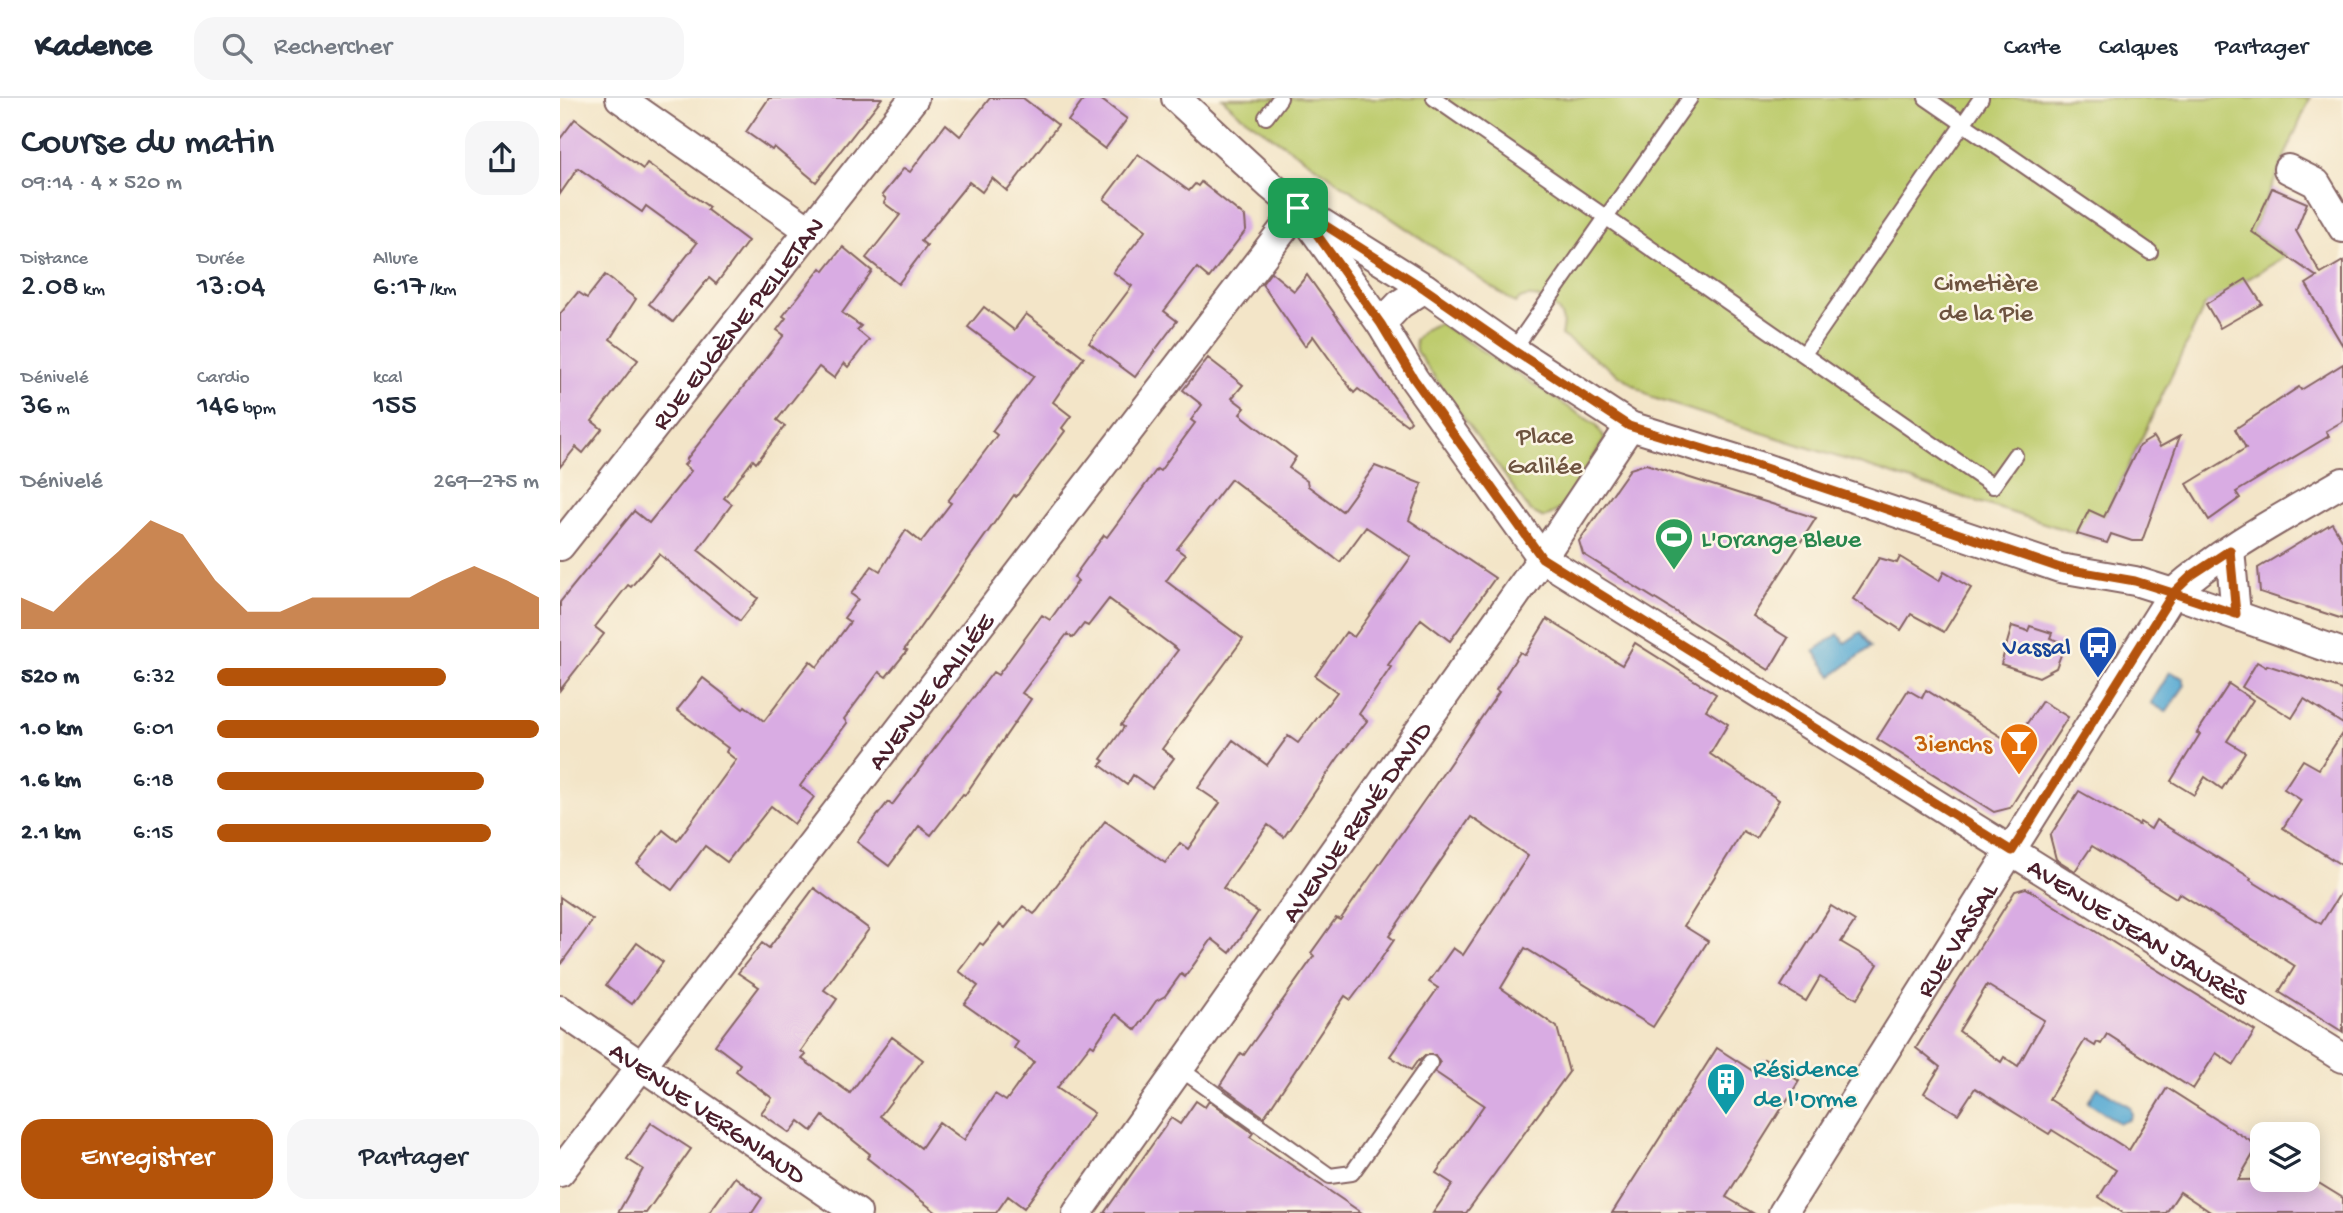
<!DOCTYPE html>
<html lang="fr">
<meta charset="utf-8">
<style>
:root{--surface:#fff;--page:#f6f6f7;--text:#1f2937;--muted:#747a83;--line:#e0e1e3;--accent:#b45309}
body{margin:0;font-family:"Gochi Hand",sans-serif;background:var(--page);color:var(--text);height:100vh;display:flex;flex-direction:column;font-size:26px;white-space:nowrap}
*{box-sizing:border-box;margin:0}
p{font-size:23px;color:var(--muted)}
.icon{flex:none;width:38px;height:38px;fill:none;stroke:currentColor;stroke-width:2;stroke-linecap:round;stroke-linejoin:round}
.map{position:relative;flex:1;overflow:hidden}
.panel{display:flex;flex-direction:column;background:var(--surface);width:560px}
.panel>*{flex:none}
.controls{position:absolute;left:1690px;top:1024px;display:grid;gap:14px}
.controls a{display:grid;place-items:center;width:70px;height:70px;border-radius:14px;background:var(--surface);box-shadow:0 4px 18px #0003;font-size:35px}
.pin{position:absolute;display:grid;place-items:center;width:60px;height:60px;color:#fff;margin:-30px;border-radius:14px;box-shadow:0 4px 10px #0006}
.round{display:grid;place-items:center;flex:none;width:74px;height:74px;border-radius:21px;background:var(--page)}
.summary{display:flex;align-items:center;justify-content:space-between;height:119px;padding:0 21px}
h1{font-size:38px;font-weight:600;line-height:52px}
.stats{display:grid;grid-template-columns:repeat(3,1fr);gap:10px;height:119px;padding:7px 21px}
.stats div{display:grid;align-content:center}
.stats b{font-size:30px;font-weight:600}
.stats small{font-size:19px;font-weight:400}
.stats p{font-size:19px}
.chart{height:196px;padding:14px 21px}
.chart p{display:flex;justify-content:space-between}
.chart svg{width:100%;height:126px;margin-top:7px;fill:var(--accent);opacity:.7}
.cta{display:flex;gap:14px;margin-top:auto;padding:14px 21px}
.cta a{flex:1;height:80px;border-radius:21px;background:var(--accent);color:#fff;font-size:28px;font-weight:600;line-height:80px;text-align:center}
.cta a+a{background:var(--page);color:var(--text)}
ul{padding:0 21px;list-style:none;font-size:23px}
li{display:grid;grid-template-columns:112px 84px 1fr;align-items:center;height:52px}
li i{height:18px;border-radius:9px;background:var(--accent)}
header{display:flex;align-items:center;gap:42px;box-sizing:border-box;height:98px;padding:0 35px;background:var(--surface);border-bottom:2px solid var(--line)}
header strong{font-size:33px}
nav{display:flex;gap:38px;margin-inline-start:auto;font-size:24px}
.search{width:490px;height:63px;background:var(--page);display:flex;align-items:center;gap:18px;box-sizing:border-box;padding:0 24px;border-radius:21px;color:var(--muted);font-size:26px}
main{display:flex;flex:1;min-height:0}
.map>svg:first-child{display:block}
.green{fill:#becc6e;stroke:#84764c;stroke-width:2}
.water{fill:#58aad3;stroke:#51647f;stroke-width:2}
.building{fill:#d9ace3;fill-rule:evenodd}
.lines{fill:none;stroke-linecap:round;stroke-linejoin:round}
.service-casing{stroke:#856462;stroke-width:18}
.minor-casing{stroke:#856462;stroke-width:32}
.service{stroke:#fff;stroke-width:14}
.minor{stroke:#fff;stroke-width:28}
.route-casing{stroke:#fff;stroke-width:14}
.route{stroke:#b45309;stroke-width:9}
.labels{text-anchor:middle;stroke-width:5;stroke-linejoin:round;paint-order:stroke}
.park-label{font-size:26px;fill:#6d533f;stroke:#fcf5e5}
.street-label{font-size:26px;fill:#4a1f2b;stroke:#fcf5e5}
.leisure-label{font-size:26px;fill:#27864d;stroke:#fcf5e5;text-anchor:start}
.transit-label{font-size:26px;fill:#164399;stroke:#fcf5e5;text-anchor:end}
.food-label{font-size:26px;fill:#c56008;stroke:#fcf5e5;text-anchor:end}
.culture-label{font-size:26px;fill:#0d838f;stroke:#fcf5e5;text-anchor:start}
</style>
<header>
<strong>Kadence</strong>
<div class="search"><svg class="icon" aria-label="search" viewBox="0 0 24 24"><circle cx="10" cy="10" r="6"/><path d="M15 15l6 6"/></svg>Rechercher</div>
<nav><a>Carte</a><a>Calques</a><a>Partager</a></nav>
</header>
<main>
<section class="panel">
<div class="summary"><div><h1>Course du matin</h1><p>09:14 · 4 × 520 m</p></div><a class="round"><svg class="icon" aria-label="share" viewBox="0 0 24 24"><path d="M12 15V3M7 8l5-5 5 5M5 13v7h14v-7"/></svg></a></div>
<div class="stats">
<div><p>Distance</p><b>2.08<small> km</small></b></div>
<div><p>Durée</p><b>13:04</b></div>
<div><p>Allure</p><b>6:17<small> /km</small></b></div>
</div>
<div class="stats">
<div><p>Dénivelé</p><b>36<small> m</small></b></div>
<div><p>Cardio</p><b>146<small> bpm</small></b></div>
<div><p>kcal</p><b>155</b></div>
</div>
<div class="chart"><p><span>Dénivelé</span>269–275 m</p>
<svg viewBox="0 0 160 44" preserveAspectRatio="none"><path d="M0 44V33L10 38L20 27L30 17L40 6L50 11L60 27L70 38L80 38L90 33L100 33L110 33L120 33L130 27L140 22L150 27L160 33V44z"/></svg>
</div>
<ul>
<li><b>520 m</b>6:32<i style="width:71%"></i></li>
<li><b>1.0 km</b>6:01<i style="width:100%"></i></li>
<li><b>1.6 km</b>6:18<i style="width:83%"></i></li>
<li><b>2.1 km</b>6:15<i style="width:85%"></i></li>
</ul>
<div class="cta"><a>Enregistrer</a><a>Partager</a></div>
</section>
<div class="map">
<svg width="1783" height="1115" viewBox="0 0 1783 1115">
<rect width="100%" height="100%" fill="#fcf5e5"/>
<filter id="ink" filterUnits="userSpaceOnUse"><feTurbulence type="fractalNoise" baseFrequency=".0143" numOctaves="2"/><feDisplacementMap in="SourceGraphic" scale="14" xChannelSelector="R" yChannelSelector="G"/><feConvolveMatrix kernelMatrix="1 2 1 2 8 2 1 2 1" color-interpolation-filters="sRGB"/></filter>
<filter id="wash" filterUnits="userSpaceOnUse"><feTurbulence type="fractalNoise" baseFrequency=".00686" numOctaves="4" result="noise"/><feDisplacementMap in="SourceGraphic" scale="28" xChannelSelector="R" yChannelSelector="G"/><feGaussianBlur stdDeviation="1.57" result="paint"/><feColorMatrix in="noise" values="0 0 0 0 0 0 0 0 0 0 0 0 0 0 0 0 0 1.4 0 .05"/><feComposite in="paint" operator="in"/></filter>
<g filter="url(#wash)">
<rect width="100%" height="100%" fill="#f3e5c8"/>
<!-- green -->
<g class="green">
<path d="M 662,0 L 1750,0 L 1692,134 L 1726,158 L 1645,207 L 1534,441 L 1093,300 L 1001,237 C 1002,232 1004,226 1002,220 C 996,203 968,191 955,205 L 678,15 Z"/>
<path d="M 879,225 L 1036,327 L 1045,341 L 999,412 L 984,420 L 970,413 L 856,253 L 855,242 L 864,232 Z"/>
</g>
<!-- water -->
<g class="water">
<path d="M 1301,534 L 1311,549 L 1272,578 L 1254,553 L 1278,536 L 1285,545 Z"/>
<path d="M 1610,574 L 1623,580 L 1625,587 L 1606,614 L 1591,605 Z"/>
<path d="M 1538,989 L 1570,1009 L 1572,1017 L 1569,1022 L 1559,1025 L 1528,1004 Z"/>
</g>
<g id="blocks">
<!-- building -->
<g class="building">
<path d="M 209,0 L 322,0 L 256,84 L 214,49 L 212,52 L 186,34 Z"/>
<path d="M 430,0 L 463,0 L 498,27 L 447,93 L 432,80 L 422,94 L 409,84 L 361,143 L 367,148 L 338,186 L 306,160 L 340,117 L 324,105 L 326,101 L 322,97 L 344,70 L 350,74 L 386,26 L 400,38 Z"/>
<path d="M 525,0 L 539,0 L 567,21 L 545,51 L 508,23 Z"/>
<path d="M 15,21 L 83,71 L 87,65 L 149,109 L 147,112 L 188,143 L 156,186 L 149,180 L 113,224 L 89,206 L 137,145 L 86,108 L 82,114 L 18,70 L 0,96 L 0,41 Z"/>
<path d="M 578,56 L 629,93 L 635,86 L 638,88 L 641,84 L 685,119 L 686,132 L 649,180 L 637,170 L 604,213 L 617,223 L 575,279 L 529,245 L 572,188 L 553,174 L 586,132 L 544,101 Z"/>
<path d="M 1712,90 L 1747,105 L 1736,133 L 1761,176 L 1783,163 L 1783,248 L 1746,186 L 1757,179 L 1692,134 Z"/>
<path d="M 283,149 L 312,173 L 282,215 L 301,228 L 297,232 L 309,242 L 288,269 L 284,265 L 274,280 L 259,269 L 217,322 L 225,328 L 196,365 L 193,362 L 164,400 L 172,406 L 138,452 L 198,500 L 180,523 L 99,456 L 71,489 L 68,487 L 35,529 L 44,536 L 0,592 L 0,504 L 74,413 L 89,425 L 131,373 L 124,367 L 128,363 L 126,362 L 224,237 L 217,232 L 226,220 L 223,218 L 261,170 L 264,173 Z"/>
<path d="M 711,174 L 734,193 L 747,177 L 851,323 L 847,327 L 798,291 L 794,295 L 753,238 L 745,248 L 702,186 Z"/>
<path d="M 45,177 L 76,201 L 50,241 L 78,262 L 32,323 L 42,331 L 23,355 L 16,349 L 0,369 L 0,216 L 18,194 L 27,200 Z"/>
<path d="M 1686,181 L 1702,206 L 1660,230 L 1646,206 Z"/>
<path d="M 424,209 L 454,232 L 466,216 L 524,259 L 493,304 L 511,318 L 502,330 L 505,333 L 456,399 L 454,397 L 344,552 L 347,553 L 326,579 L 319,574 L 284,621 L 287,625 L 240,688 L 254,699 L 234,726 L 211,708 L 167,764 L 145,748 L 112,792 L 77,766 L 103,732 L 117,743 L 176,662 L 166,654 L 168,650 L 117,612 L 143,580 L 183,611 L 185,608 L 204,623 L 250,563 L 257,569 L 290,524 L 284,520 L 298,501 L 291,496 L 312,468 L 320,473 L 346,432 L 361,444 L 391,405 L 388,403 L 437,337 L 432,333 L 474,278 L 408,229 Z"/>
<path d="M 648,260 L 683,287 L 672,300 L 685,310 L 680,316 L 736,359 L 729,370 L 747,383 L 748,388 L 782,413 L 815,368 L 862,386 L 849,422 L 935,480 L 890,543 L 861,521 L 828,567 L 831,569 L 799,616 L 807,623 L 778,660 L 724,739 L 708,727 L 663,790 L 698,814 L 670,855 L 652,841 L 625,879 L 621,876 L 605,898 L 596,903 L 576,932 L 556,916 L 534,948 L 531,946 L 497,990 L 534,1015 L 464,1110 L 448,1098 L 436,1115 L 377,1115 L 307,1060 L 310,1056 L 263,1018 L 252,1033 L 239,1023 L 230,1035 L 201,1015 L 212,1000 L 176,973 L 180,966 L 155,947 L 199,889 L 178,875 L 202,845 L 209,850 L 254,790 L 309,831 L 264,892 L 277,901 L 241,953 L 246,957 L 242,961 L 290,995 L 332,939 L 363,962 L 320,1018 L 361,1050 L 379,1024 L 404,1042 L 435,996 L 446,1003 L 474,964 L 454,950 L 458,944 L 404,906 L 418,888 L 399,873 L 420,845 L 423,847 L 440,826 L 445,830 L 463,808 L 474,816 L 477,813 L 545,723 L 605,765 L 620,745 L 628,751 L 660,705 L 638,690 L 673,642 L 707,667 L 728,638 L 738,645 L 777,594 L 755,578 L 786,534 L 794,539 L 851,459 L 806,429 L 780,464 L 671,381 L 617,451 L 625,457 L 606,483 L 683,541 L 602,651 L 614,660 L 592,690 L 573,677 L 567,687 L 540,667 L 544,663 L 541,661 L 564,629 L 561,627 L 618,552 L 549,501 L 528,528 L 524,526 L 513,540 L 507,536 L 462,595 L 471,601 L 405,697 L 403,696 L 371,737 L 359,728 L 329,768 L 297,744 L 328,704 L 332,707 L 433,574 L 438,577 L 482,517 L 490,522 L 518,483 L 514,479 L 520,470 L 544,437 L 547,439 L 597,371 L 600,373 L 635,325 L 631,322 L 642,307 L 623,292 Z"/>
<path d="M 1783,266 L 1783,323 L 1766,333 L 1769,338 L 1676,394 L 1680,400 L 1649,422 L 1627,386 L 1686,350 L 1675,331 L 1739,289 L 1741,292 Z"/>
<path d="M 1620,338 L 1582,443 L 1572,443 L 1551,436 L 1547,445 L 1517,436 L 1529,412 L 1544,419 L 1579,348 L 1594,339 L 1600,349 Z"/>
<path d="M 1086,366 L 1256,420 L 1193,518 L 1228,540 L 1209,572 L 1023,456 L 1019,443 L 1070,371 Z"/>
<path d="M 1772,425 L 1783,443 L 1783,521 L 1700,494 L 1698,470 Z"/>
<path d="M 1340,459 L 1379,483 L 1384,474 L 1411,490 L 1384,534 L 1351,516 L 1341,532 L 1293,501 L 1319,460 L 1337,465 Z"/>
<path d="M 987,521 L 1062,567 L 1075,545 L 1156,596 L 1146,612 L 1168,626 L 1150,656 L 1219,702 L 1196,740 L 1183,733 L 1124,828 L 1148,843 L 1093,929 L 965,850 L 941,890 L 997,929 L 1009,974 L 906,1115 L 873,1115 L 893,1086 L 876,1075 L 924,1007 L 875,974 L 880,965 L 875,957 L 865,957 L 859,963 L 858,962 L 851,972 L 830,958 L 878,890 L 869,884 L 893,850 L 903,857 L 968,758 L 911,719 L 829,838 L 834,842 L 814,871 L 791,902 L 785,898 L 704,1019 L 660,987 L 681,955 L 684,957 L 754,858 L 751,855 L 776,820 L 780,822 L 875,687 L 939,594 L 936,592 L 960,554 L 965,557 Z"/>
<path d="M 1452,528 L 1468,533 L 1470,528 L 1492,535 L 1490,540 L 1505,546 L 1496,570 L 1479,579 L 1441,566 Z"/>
<path d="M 1697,564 L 1706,569 L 1707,567 L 1783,592 L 1783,626 L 1744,601 L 1732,620 L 1682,589 Z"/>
<path d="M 1669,586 L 1693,602 L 1667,643 L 1685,654 L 1662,691 L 1645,679 L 1634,697 L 1611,683 L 1640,636 L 1637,635 Z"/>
<path d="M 1348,592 L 1362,600 L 1366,592 L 1453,646 L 1482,603 L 1508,619 L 1450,710 L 1434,714 L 1317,641 Z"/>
<path d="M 1783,634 L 1783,768 L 1723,730 L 1741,702 L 1724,691 L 1743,662 L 1759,671 Z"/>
<path d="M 1519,693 L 1579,727 L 1580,724 L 1591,731 L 1596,722 L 1691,780 L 1690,782 L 1761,826 L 1783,791 L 1783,934 L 1719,894 L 1735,868 L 1619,795 L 1616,800 L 1532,748 L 1515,773 L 1496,761 L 1490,738 Z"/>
<path d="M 1466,790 L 1695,933 L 1674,967 L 1656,955 L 1633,991 L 1547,936 L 1541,946 L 1537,944 L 1535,948 L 1525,942 L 1489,1001 L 1569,1052 L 1607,990 L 1698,1048 L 1678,1082 L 1752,1081 L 1783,1100 L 1783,1115 L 1652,1115 L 1620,1094 L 1606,1115 L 1563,1115 L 1539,1099 L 1556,1072 L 1492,1032 L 1489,1036 L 1415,990 L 1398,1016 L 1364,995 L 1380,969 L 1356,950 L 1455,793 ZM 1427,887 L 1484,922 L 1458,968 L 1444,959 L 1441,964 L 1399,933 Z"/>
<path d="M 0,799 L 33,822 L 0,867 Z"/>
<path d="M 1271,808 L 1295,823 L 1281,844 L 1318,866 L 1297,901 L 1260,879 L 1246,903 L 1221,888 Z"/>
<path d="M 77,845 L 103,864 L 72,906 L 46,887 Z"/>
<path d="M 1157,950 L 1196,975 L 1204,961 L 1239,983 L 1166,1099 L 1193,1115 L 1052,1115 Z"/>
<path d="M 636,1003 L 645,1009 L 649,1003 L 693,1035 L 690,1039 L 802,1115 L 544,1115 L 611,1020 L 620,1026 Z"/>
<path d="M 91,1025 L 131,1051 L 86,1115 L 58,1115 L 83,1071 L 67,1061 Z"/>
<path d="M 175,1079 L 202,1100 L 192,1115 L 149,1115 Z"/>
</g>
</g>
</g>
<g filter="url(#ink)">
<use href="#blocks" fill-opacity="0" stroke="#856462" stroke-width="2"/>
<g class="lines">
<!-- service casing -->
<g class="service-casing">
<g id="service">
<path d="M 874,0 L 1433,388 L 1455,357"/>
<path d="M 1366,0 L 1590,154"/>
<path d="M 706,19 L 720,0"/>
<path d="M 953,252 L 1130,0"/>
<path d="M 1244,256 L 1421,0"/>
<path d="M 619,970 L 770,1078 L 792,1075 L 870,965"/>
</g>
</g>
<!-- minor casing -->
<g class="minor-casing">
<g id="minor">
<path d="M 60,0 L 249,132"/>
<path d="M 616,0 L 711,88 L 739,111 L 865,190 L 953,252 L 1070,328 L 1196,367 L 1500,470 L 1575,483 L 1613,495 L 1783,555"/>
<path d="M 1728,71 L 1756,85 L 1783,130"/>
<path id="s1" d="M 739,111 L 821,226 L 854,281 L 982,460 L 1783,960"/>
<path d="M 821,226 L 840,206 L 865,190"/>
<path id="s2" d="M 0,448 L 354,0"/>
<path d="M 1670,452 L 1676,516"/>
<path id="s3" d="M 0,912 L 297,1115"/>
<path id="s4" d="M 0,1074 L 739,111"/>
<path id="s5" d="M 517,1115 L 982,460 L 1070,328"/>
<path id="s6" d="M 1223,1115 L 1613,495 C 1663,450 1725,418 1783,384"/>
</g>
</g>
<!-- service -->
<use href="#service" class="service"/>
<!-- minor -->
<use href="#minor" class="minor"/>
</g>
</g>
<g class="lines" filter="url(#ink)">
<!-- route casing -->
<g class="route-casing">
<path id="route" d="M 738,110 L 821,226 L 854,281 L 982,460 L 1452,753 L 1613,495 L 1676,516 L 1670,452 L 1632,477 L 1613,495 L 1575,483 L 1500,470 L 1196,367 L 1069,328 L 953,252 L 865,191 L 738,110"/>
</g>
<!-- route -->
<use href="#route" class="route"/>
</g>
<!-- icons -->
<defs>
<g id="stadium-pin" transform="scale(2.0125)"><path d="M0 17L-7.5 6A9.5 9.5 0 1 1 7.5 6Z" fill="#2e9e5b" stroke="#fcf5e5"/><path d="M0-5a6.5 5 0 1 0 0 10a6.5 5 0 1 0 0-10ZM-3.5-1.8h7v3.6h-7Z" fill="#fff"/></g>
<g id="bus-pin" transform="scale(2.0125)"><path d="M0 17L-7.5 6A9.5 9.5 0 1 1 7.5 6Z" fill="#1a4fb4" stroke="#fcf5e5"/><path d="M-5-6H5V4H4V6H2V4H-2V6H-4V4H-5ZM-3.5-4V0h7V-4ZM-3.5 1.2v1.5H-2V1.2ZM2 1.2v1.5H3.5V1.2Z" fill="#fff"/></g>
<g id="bar-pin" transform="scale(2.0125)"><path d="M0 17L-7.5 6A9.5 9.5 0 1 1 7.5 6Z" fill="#e8710a" stroke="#fcf5e5"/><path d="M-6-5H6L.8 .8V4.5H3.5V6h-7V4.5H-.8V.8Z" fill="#fff"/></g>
<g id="building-pin" transform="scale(2.0125)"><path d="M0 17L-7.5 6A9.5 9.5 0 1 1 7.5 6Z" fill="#0f9aa8" stroke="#fcf5e5"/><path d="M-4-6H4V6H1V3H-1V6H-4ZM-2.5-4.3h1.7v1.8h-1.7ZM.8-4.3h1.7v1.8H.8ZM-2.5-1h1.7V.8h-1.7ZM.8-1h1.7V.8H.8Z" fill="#fff"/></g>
</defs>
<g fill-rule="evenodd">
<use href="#stadium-pin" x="1114" y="439"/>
<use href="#bus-pin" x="1538" y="547"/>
<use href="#bar-pin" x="1459" y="644"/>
<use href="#building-pin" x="1166" y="984"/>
</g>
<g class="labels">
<!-- park labels -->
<g class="park-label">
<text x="1426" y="192">Cimetière<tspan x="1426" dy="30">de la Pie</tspan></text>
<text x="985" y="345">Place<tspan x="985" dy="30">Galilée</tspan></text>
</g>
<!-- street labels -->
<g class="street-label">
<text dy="9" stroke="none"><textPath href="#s2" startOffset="285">RUE EUGÈNE PELLETAN</textPath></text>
<text dy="9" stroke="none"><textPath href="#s4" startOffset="607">AVENUE GALILÉE</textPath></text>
<text dy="9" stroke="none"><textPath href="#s5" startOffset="481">AVENUE RENÉ DAVID</textPath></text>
<text dy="9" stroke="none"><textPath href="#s1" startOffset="1129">AVENUE JEAN JAURÈS</textPath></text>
<text dy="9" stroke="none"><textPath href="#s6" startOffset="324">RUE VASSAL</textPath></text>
<text dy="9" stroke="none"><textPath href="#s3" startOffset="180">AVENUE VERGNIAUD</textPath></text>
</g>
<!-- leisure labels -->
<g class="leisure-label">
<text x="1141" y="448">L'Orange Bleue</text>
</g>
<!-- transit labels -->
<g class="transit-label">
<text x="1511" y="556">Vassal</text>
</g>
<!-- food labels -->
<g class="food-label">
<text x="1432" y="653">3ienchs</text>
</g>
<!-- culture labels -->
<g class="culture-label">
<text x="1193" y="978">Résidence<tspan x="1193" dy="30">de l'Orme</tspan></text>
</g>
</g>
</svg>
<div class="controls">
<a><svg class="icon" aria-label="layers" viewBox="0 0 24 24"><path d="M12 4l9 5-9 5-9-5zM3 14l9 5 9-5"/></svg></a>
</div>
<div class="pin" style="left:738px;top:110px;background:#1e9e55"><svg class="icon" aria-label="arrive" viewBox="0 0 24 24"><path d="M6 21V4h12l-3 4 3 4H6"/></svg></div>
</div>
</main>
